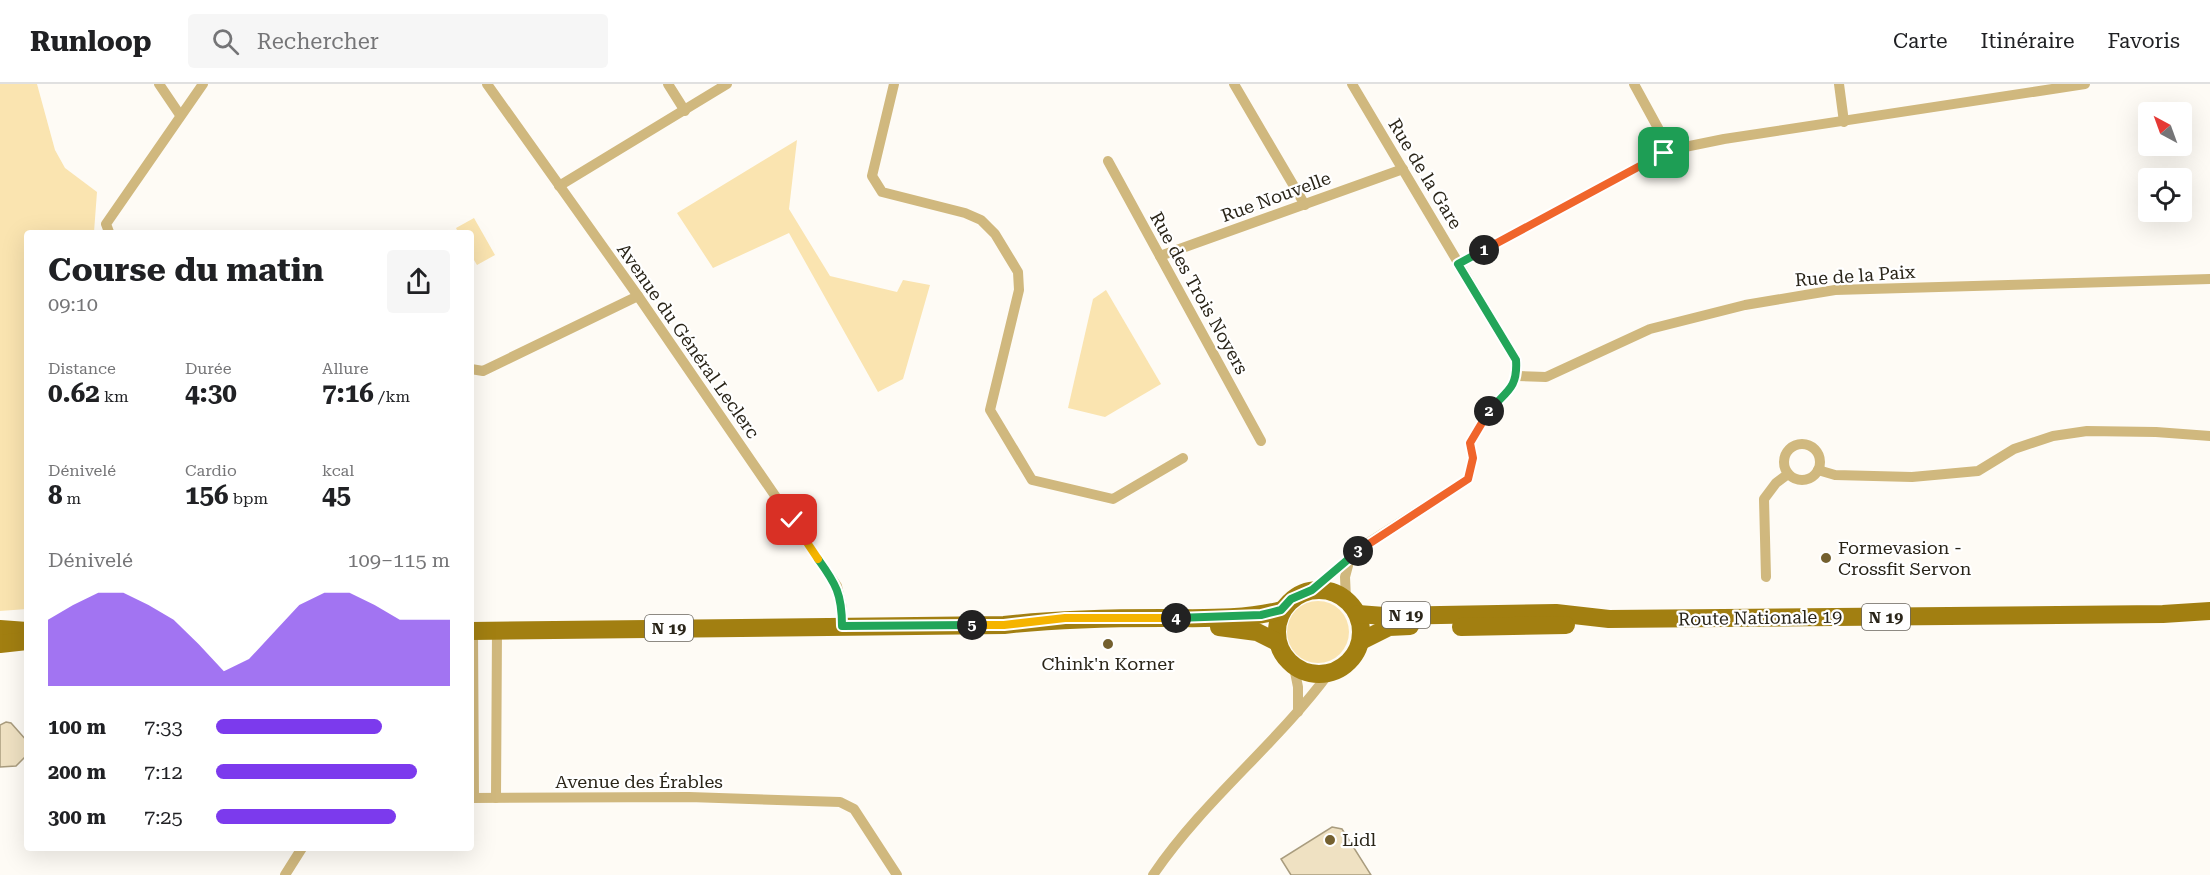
<!DOCTYPE html>
<html lang="fr">
<meta charset="utf-8">
<style>
:root{--surface:#fff;--page:#f6f6f6;--text:#202124;--muted:#757577;--line:#e0e0e0;--accent:#7c3aed}
body{margin:0;font-family:"Roboto Serif",serif;background:var(--page);color:var(--text);height:100vh;display:flex;flex-direction:column;font-size:22px;white-space:nowrap}
*{box-sizing:border-box;margin:0}
p{font-size:20px;color:var(--muted)}
.icon{flex:none;width:33px;height:33px;fill:none;stroke:currentColor;stroke-width:2;stroke-linecap:round;stroke-linejoin:round}
.map{position:relative;flex:1;overflow:hidden}
.sheet{position:absolute;left:24px;top:146px;width:450px;height:621px;display:flex;flex-direction:column;background:var(--surface);border-radius:6px;box-shadow:0 6px 24px #0002}
.sheet>*{flex:none}
.needle{width:39px;rotate:319deg}
.tools{position:absolute;left:2138px;top:18px;display:grid;gap:12px}
.tools a{display:grid;place-items:center;width:54px;height:54px;border-radius:6px;background:var(--surface);box-shadow:0 6px 24px #0002;font-size:30px}
.pin{position:absolute;display:grid;place-items:center;width:51px;height:51px;color:#fff;margin:-26px;border-radius:12px;box-shadow:0 3px 9px #0006}
.km{position:absolute;width:30px;height:30px;margin:-15px;border-radius:50%;background:#222;color:#fff;font-size:16px;line-height:30px;text-align:center}
.round{display:grid;place-items:center;flex:none;width:63px;height:63px;border-radius:6px;background:var(--page)}
.head{display:flex;align-items:center;justify-content:space-between;height:102px;padding:0 24px}
h1{font-size:33px;font-weight:700;line-height:45px}
.figures{display:grid;grid-template-columns:repeat(3,1fr);gap:9px;height:102px;padding:6px 24px}
.figures div{display:grid;align-content:center}
.figures b{font-size:26px;font-weight:700}
.figures small{font-size:16px;font-weight:400}
.figures p{font-size:16px}
.chart{height:168px;padding:12px 24px}
.chart p{display:flex;justify-content:space-between}
.chart svg{width:100%;height:108px;margin-top:6px;fill:var(--accent);opacity:.7}
ul{padding:0 24px;list-style:none;font-size:20px}
li{display:grid;grid-template-columns:96px 72px 1fr;align-items:center;height:45px}
li i{height:15px;border-radius:8px;background:var(--accent)}
header{display:flex;align-items:center;gap:36px;box-sizing:border-box;height:84px;padding:0 30px;background:var(--surface);border-bottom:2px solid var(--line)}
header strong{font-size:28px}
nav{display:flex;gap:33px;margin-inline-start:auto;font-size:21px}
.search{width:420px;height:54px;background:var(--page);display:flex;align-items:center;gap:15px;box-sizing:border-box;padding:0 21px;border-radius:6px;color:var(--muted);font-size:22px}
.map>svg:first-child{display:block}
.green{fill:#fae4b0}
.building{fill:#efe1c2;stroke:#a99c7e;stroke-width:1.5}
.lines{fill:none;stroke-linecap:round;stroke-linejoin:round}
.minor{stroke:#d0b87e;stroke-width:10}
.primary{stroke:#a27f11;stroke-width:18}
.split-1-casing{stroke:#fff;stroke-width:12}
.split-2-casing{stroke:#fff;stroke-width:12}
.split-3-casing{stroke:#fff;stroke-width:12}
.split-4-casing{stroke:#fff;stroke-width:12}
.split-5-casing{stroke:#fff;stroke-width:12}
.split-6-casing{stroke:#fff;stroke-width:12}
.split-7-casing{stroke:#fff;stroke-width:12}
.split-1{stroke:#f0652b;stroke-width:8}
.split-2{stroke:#22a559;stroke-width:8}
.split-3{stroke:#f0652b;stroke-width:8}
.split-4{stroke:#22a559;stroke-width:8}
.split-5{stroke:#f5b400;stroke-width:8}
.split-6{stroke:#22a559;stroke-width:8}
.split-7{stroke:#f5b400;stroke-width:8}
.poi-dot{fill:#74602f;stroke:#fff;stroke-width:2}
.labels{text-anchor:middle;stroke-width:4.5;stroke-linejoin:round;paint-order:stroke}
.shield{fill:#fff;stroke:#6a665e;stroke-width:1.5}
.shield-label{font-size:16px;font-weight:bold;fill:#2a2519}
.street-label{font-size:18px;fill:#2a2519;stroke:#fff}
.poi-label{font-size:18px;fill:#2a2519;stroke:#fff;text-anchor:start}
</style>
<header>
<strong>Runloop</strong>
<div class="search"><svg class="icon" aria-label="search" viewBox="0 0 24 24"><circle cx="10" cy="10" r="6"/><path d="M15 15l6 6"/></svg>Rechercher</div>
<nav><a>Carte</a><a>Itinéraire</a><a>Favoris</a></nav>
</header>
<div class="map">
<svg width="2210" height="791" viewBox="0 0 2210 791">
<rect width="100%" height="100%" fill="#fefbf5"/>
<!-- green -->
<g class="green">
<path d="M 0,0 L 37,0 L 55,66 L 65,84 L 97,108 L 94,148 L 27,148 L 27,525 L 0,527 Z"/>
<path d="M 797,56 L 789,125 L 830,192 L 897,208 L 903,196 L 930,201 L 903,295 L 878,308 L 789,149 L 713,184 L 677,129 Z"/>
<path d="M 474,134 L 495,171 L 477,181 L 471,171 L 471,148 L 458,148 L 456,144 Z"/>
<path d="M 1106,206 L 1161,300 L 1105,333 L 1068,324 L 1093,215 Z"/>
<circle cx="1318" cy="548" r="31"/>
</g>
<!-- building -->
<g class="building">
<path d="M 6,638 L 11,639 L 27,657 L 27,671 L 16,682 L 0,683 L 0,641 Z"/>
<path d="M 1332,743 L 1342,745 L 1371,791 L 1291,791 L 1281,775 Z"/>
</g>
<g class="lines">
<!-- minor -->
<g class="minor">
<path d="M 159,0 L 180,31"/>
<path d="M 487,0 L 638,212 L 837,502 L 842,524 L 842,542"/>
<path d="M 668,0 L 685,27"/>
<path d="M 894,0 L 872,92 L 882,108 L 965,129 L 981,136 L 995,150 L 1018,188 L 1019,206 L 990,326 L 1032,396 L 1113,415 L 1183,374"/>
<path d="M 1234,0 L 1305,121"/>
<path d="M 1634,0 L 1670,66"/>
<path d="M 1839,0 L 1844,38"/>
<path d="M 1108,77 L 1261,357"/>
<path d="M 559,102 L 727,0"/>
<path d="M 109,148 L 106,140 L 203,0"/>
<path d="M 1160,172 L 1403,85"/>
<path d="M 1458,180 L 1670,66 L 1724,55 L 2085,0"/>
<path d="M 471,285 L 483,287 L 638,212"/>
<path d="M 1517,292 L 1546,293 L 1650,245 L 1745,221 L 1835,206 L 2210,195"/>
<circle cx="1802" cy="378" r="18"/>
<path d="M 1818,386 L 1835,391 L 1912,393 L 1978,387 L 2014,365 L 2053,352 L 2087,347 L 2156,348 L 2210,352"/>
<path d="M 1766,493 L 1764,415 L 1776,399 L 1788,390"/>
<path d="M 1312,506 L 1368,459 L 1468,395 L 1473,374 L 1470,359 C 1477,348 1482,335 1491,325 C 1507,306 1518,304 1516,276 L 1352,0"/>
<path d="M 1346,515 L 1345,493 L 1350,474"/>
<path d="M 473,547 L 474,714"/>
<path d="M 1294,583 L 1298,603 L 1298,628"/>
<path d="M 471,714 L 689,713 L 840,718 L 854,725 L 897,791"/>
<path d="M 496,714 L 497,546"/>
<path d="M 285,791 L 302,764"/>
<path d="M 1153,791 C 1204,716 1276,661 1329,589"/>
</g>
<!-- primary -->
<g class="primary">
<circle cx="1319" cy="548" r="42"/>
<path d="M 1358,530 L 1384,532 L 1556,529 L 1609,535 L 2163,530 L 2210,527"/>
<path d="M 1219,543 L 1257,548 L 1277,558"/>
<path d="M 1461,543 L 1566,541"/>
<path d="M 0,545 L 27,547"/>
<path d="M 471,547 L 1004,541 C 1057,535 1109,534 1162,534 C 1202,534 1243,536 1282,526"/>
<path d="M 1361,557 L 1389,543 L 1410,542"/>
<path d="M 0,560 L 27,557"/>
</g>
</g>
<g class="lines">
<!-- split-1 casing -->
<g class="split-1-casing">
<path id="split-1" d="M 1484,166 L 1664,69"/>
</g>
<!-- split-2 casing -->
<g class="split-2-casing">
<path id="split-2" d="M 1484,166 L 1458,180 L 1516,276 C 1518,305 1506,307 1489,327"/>
</g>
<!-- split-3 casing -->
<g class="split-3-casing">
<path id="split-3" d="M 1358,467 L 1468,395 L 1473,374 L 1470,359 L 1489,327"/>
</g>
<!-- split-4 casing -->
<g class="split-4-casing">
<path id="split-4" d="M 1176,534 L 1261,531 L 1281,526 L 1291,515 L 1312,506 L 1358,467"/>
</g>
<!-- split-5 casing -->
<g class="split-5-casing">
<path id="split-5" d="M 972,541 L 1004,541 L 1065,534 L 1176,534"/>
</g>
<!-- split-6 casing -->
<g class="split-6-casing">
<path id="split-6" d="M 818,475 C 836,500 842,510 842,542 L 972,541"/>
</g>
<!-- split-7 casing -->
<g class="split-7-casing">
<path id="split-7" d="M 792,436 L 818,475"/>
</g>
<!-- split-1 -->
<use href="#split-1" class="split-1"/>
<!-- split-2 -->
<use href="#split-2" class="split-2"/>
<!-- split-3 -->
<use href="#split-3" class="split-3"/>
<!-- split-4 -->
<use href="#split-4" class="split-4"/>
<!-- split-5 -->
<use href="#split-5" class="split-5"/>
<!-- split-6 -->
<use href="#split-6" class="split-6"/>
<!-- split-7 -->
<use href="#split-7" class="split-7"/>
</g>
<!-- markers -->
<g class="poi-dot">
<circle cx="1826" cy="474" r="6"/>
<circle cx="1108" cy="560" r="6"/>
<circle cx="1330" cy="756" r="6"/>
</g>
<g class="labels">
<!-- shield labels -->
<g class="shield">
<rect x="1382" y="518" width="48" height="26" rx="4.5"/>
<rect x="1862" y="520" width="48" height="26" rx="4.5"/>
<rect x="645" y="531" width="48" height="26" rx="4.5"/>
</g>
<g class="shield-label">
<text x="1406" y="537">N 19</text>
<text x="1886" y="539">N 19</text>
<text x="669" y="550">N 19</text>
</g>
<!-- street labels -->
<g class="street-label">
<text transform="translate(1425 90) rotate(59)" y="6">Rue de la Gare</text>
<text transform="translate(1276 113) rotate(-20)" y="6">Rue Nouvelle</text>
<text transform="translate(1855 192) rotate(-4)" y="6">Rue de la Paix</text>
<text transform="translate(1199 209) rotate(61)" y="6">Rue des Trois Noyers</text>
<text transform="translate(688 257) rotate(55)" y="6">Avenue du Général Leclerc</text>
<text transform="translate(1760 534) rotate(-1)" y="6">Route Nationale 19</text>
<text x="639" y="704">Avenue des Érables</text>
</g>
<!-- poi labels -->
<g class="poi-label">
<text x="1838" y="470">Formevasion -<tspan x="1838" dy="21">Crossfit Servon</tspan></text>
<text x="1108" y="586" text-anchor="middle">Chink'n Korner</text>
<text x="1342" y="762">Lidl</text>
</g>
</g>
</svg>
<div class="tools">
<a><svg class="needle" viewBox="-14 -14 28 28"><path d="M0-13l5 13h-10z" fill="#e53935"/><path d="M0 13l5-13h-10z" fill="#757577"/></svg></a>
<a><svg class="icon" aria-label="locate" viewBox="0 0 24 24"><circle cx="12" cy="12" r="6"/><path d="M12 2v4M12 18v4M2 12h4M18 12h4"/></svg></a>
</div>
<div class="pin" style="left:1664px;top:69px;background:#1e9e55"><svg class="icon" aria-label="arrive" viewBox="0 0 24 24"><path d="M6 21V4h12l-3 4 3 4H6"/></svg></div>
<div class="pin" style="left:792px;top:436px;background:#d93025"><svg class="icon" aria-label="check" viewBox="0 0 24 24"><path d="M5 12l5 5 9-10"/></svg></div>
<b class="km" style="left:1484px;top:166px">1</b>
<b class="km" style="left:1489px;top:327px">2</b>
<b class="km" style="left:1358px;top:467px">3</b>
<b class="km" style="left:1176px;top:534px">4</b>
<b class="km" style="left:972px;top:541px">5</b>
<section class="sheet">
<div class="head"><div><h1>Course du matin</h1><p>09:10</p></div><a class="round"><svg class="icon" aria-label="share" viewBox="0 0 24 24"><path d="M12 15V3M7 8l5-5 5 5M5 13v7h14v-7"/></svg></a></div>
<div class="figures">
<div><p>Distance</p><b>0.62<small> km</small></b></div>
<div><p>Durée</p><b>4:30</b></div>
<div><p>Allure</p><b>7:16<small> /km</small></b></div>
</div>
<div class="figures">
<div><p>Dénivelé</p><b>8<small> m</small></b></div>
<div><p>Cardio</p><b>156<small> bpm</small></b></div>
<div><p>kcal</p><b>45</b></div>
</div>
<div class="chart"><p><span>Dénivelé</span>109–115 m</p>
<svg viewBox="0 0 160 44" preserveAspectRatio="none"><path d="M0 44V17L10 11L20 6L30 6L40 11L50 17L60 27L70 38L80 33L90 22L100 11L110 6L120 6L130 11L140 17L150 17L160 17V44z"/></svg>
</div>
<ul>
<li><b>100 m</b>7:33<i style="width:71%"></i></li>
<li><b>200 m</b>7:12<i style="width:86%"></i></li>
<li><b>300 m</b>7:25<i style="width:77%"></i></li>
</ul>
</section>
</div>
